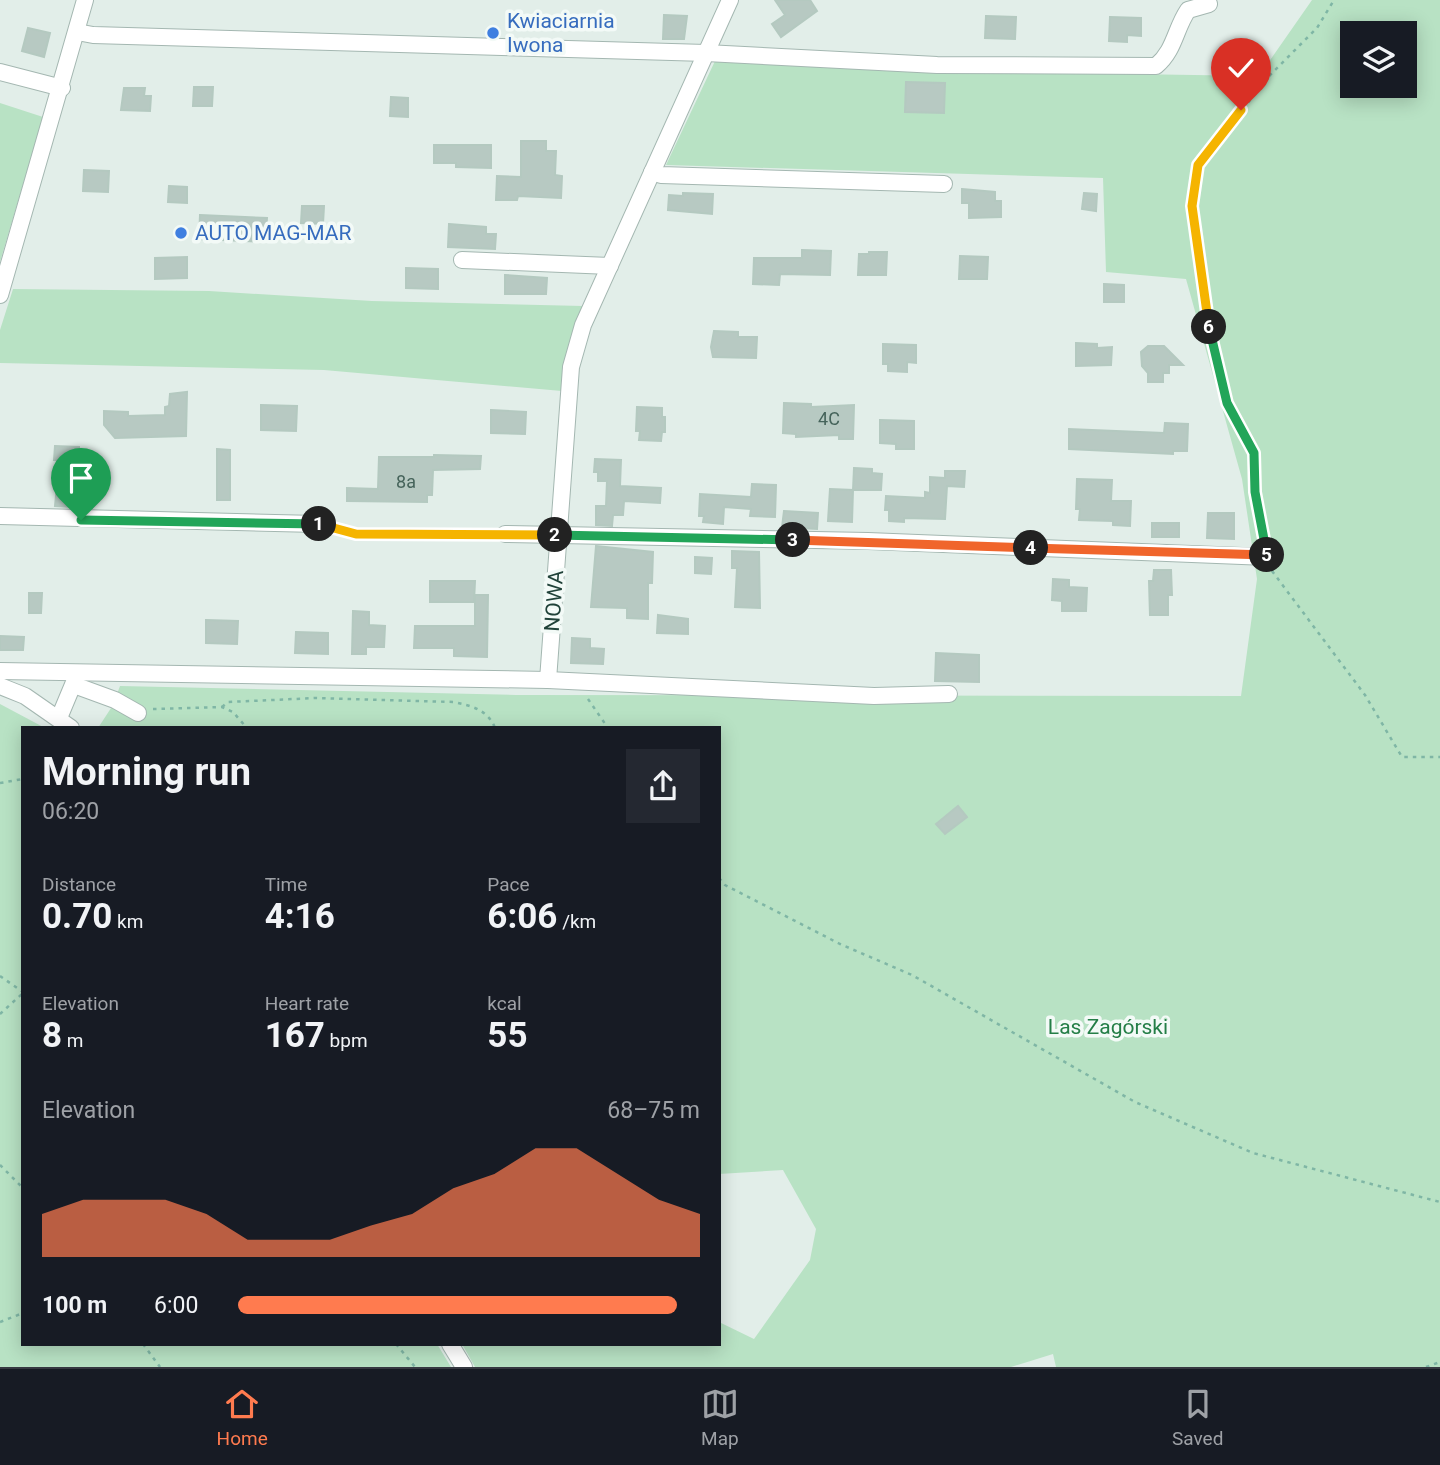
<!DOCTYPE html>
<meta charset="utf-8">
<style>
:root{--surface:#171b24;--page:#242831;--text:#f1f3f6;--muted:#9ea1a6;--line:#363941;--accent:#ff7b4f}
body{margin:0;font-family:Roboto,sans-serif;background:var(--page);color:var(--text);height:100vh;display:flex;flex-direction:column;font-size:26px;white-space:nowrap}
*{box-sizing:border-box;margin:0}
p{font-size:23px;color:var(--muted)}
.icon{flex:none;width:38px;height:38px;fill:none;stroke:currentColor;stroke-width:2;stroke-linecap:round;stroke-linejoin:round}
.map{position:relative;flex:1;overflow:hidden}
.sheet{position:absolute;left:21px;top:726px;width:700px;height:620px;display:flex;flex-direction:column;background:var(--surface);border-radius:0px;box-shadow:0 4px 18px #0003}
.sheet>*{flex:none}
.fabs{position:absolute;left:1340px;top:21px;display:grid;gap:14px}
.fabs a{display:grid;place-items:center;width:77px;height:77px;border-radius:0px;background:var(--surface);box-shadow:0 4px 18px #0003;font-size:35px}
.pin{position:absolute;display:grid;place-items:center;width:60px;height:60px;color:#fff;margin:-72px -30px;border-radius:50% 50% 50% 0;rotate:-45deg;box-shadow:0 0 7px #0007}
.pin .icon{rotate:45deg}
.km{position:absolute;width:35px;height:35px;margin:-18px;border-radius:50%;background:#222;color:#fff;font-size:19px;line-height:35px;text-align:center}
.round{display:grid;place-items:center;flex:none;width:74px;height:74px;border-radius:0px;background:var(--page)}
.head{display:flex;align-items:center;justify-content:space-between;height:119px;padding:0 21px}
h1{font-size:38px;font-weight:700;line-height:52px}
.figures{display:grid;grid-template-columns:repeat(3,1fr);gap:10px;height:119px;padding:7px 21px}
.figures div{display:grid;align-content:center}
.figures b{font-size:35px;font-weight:700}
.figures small{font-size:19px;font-weight:400}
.figures p{font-size:19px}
.chart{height:196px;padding:14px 21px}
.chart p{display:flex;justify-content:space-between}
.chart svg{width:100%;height:126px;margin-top:7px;fill:var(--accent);opacity:.7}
ul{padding:0 21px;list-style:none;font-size:23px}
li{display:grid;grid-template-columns:112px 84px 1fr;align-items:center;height:52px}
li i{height:18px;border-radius:9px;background:var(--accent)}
.menu{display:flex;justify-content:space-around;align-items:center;height:98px;border-top:2px solid var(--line);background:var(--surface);font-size:19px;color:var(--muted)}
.menu a{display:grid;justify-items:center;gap:4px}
.menu .on{color:var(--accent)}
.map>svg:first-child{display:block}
.green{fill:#b8e2c4;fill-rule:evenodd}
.building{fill:#b7c9c2;stroke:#b4c9c0;stroke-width:2}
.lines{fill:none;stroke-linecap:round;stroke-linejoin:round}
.minor-casing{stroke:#a4b7b1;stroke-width:18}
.path{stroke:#7fb6a5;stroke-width:2.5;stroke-dasharray:3.5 5;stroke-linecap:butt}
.minor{stroke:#fff;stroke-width:16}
.split-1-casing{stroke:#fff;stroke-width:14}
.split-2-casing{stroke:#fff;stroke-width:14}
.split-3-casing{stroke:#fff;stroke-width:14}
.split-4-casing{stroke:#fff;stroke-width:14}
.split-5-casing{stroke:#fff;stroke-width:14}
.split-6-casing{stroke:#fff;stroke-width:14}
.split-7-casing{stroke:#fff;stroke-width:14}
.split-1{stroke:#22a559;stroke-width:9}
.split-2{stroke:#f5b400;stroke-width:9}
.split-3{stroke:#22a559;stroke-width:9}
.split-4{stroke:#f0652b;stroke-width:9}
.split-5{stroke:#f0652b;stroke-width:9}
.split-6{stroke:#22a559;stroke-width:9}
.split-7{stroke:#f5b400;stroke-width:9}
.shop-dot{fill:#3f7fe0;stroke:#f3faf7;stroke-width:2.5}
.labels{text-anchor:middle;stroke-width:7;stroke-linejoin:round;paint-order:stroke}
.number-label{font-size:18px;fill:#46645b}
.shop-label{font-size:21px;fill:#366cbe;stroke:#f3faf7;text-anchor:start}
.street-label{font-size:21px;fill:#204239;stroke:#f3faf7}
.park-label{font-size:21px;fill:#247e47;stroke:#f3faf7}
</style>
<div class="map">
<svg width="1440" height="1367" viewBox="0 0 1440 1367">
<rect width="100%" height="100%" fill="#e2eee9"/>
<!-- green -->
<g class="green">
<path d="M 1312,0 L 1440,0 L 1440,1367 L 1056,1367 L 1053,1354 L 1011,1367 L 475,1367 L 462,1344 L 719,1344 L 719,1322 L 754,1339 L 810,1260 L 816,1229 L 783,1170 L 719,1174 L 719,728 L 98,728 L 113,705 L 120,686 L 516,695 L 1241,696 L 1257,579 L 1242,479 L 1186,279 L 1106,272 L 1103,178 L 666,165 L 715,61 L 930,71 L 1259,76 ZM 1353,33 L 1405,33 L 1405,86 L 1353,86 Z"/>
<path d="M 0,103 L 43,117 L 0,262 Z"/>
<path d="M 13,289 L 209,291 L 372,301 L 583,306 L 566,361 L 562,391 L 324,370 L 0,363 L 0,330 Z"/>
<path d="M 0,704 L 45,728 L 23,728 L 23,1344 L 437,1344 L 451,1367 L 0,1367 Z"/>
</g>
<!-- building -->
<g class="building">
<path d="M 775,0 L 810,0 L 817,11 L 781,37 L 772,24 L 785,15 Z"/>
<path d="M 664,15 L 687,16 L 684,39 L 663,39 Z"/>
<path d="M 986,16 L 1016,17 L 1015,39 L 985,38 Z"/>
<path d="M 1110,17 L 1141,18 L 1141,36 L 1127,35 L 1127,42 L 1109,41 Z"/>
<path d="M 28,28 L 50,33 L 44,57 L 22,51 Z"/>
<path d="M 906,82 L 945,83 L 944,113 L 905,112 Z"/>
<path d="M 194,87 L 213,87 L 212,106 L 193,106 Z"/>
<path d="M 124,88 L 145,88 L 144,96 L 151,96 L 150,111 L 121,110 Z"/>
<path d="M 391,97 L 408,98 L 408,117 L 390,116 Z"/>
<path d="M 521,141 L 546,141 L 546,151 L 556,151 L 555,175 L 562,176 L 561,198 L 518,196 L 517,200 L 496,200 L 497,176 L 521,177 Z"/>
<path d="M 434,145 L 491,145 L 491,168 L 456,167 L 456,163 L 434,163 Z"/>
<path d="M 84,170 L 109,171 L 108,192 L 83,191 Z"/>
<path d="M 169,186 L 187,187 L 187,203 L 168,202 Z"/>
<path d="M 962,189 L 995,192 L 995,201 L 1001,201 L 1001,217 L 969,218 L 969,203 L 962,203 Z"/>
<path d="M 683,193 L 713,194 L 712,214 L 668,210 L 669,195 L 683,196 Z"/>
<path d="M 1084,193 L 1097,194 L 1096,211 L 1082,209 Z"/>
<path d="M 302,206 L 324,206 L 323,224 L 301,223 Z"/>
<path d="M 200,215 L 267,218 L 265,242 L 199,239 Z"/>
<path d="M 449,224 L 486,227 L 486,234 L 496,234 L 495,249 L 448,247 Z"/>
<path d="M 802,250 L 831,251 L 830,275 L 780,274 L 779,285 L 753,284 L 754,258 L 802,258 Z"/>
<path d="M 869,252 L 887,252 L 886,275 L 858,275 L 859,254 L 869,254 Z"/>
<path d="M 960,256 L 988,257 L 987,279 L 959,279 Z"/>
<path d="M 187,257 L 187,278 L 155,279 L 155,258 Z"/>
<path d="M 406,268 L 438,269 L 438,289 L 406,288 Z"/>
<path d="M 505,275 L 547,278 L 546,294 L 505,294 Z"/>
<path d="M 1104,284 L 1124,285 L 1124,302 L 1104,302 Z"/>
<path d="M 714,331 L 738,332 L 738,337 L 757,337 L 756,358 L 713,357 L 711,347 Z"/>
<path d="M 1076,343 L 1097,344 L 1097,348 L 1112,347 L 1111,365 L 1076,366 Z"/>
<path d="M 883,344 L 916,345 L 916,363 L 907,362 L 907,372 L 888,371 L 888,364 L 883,364 Z"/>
<path d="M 1148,346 L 1164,346 L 1183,365 L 1169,365 L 1169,373 L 1163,373 L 1163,382 L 1148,382 L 1148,373 L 1142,366 L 1141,352 Z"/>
<path d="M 187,392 L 186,436 L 115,438 L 104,425 L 104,411 L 128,412 L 128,416 L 165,415 L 165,407 L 169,406 L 170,394 Z"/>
<path d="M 784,403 L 811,404 L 811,407 L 854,405 L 853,439 L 839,439 L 839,435 L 796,437 L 796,434 L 783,433 Z"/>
<path d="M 261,405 L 297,406 L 296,431 L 261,430 Z"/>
<path d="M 637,407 L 662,408 L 662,417 L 665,417 L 665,432 L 662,432 L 661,441 L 639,440 L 640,431 L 636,431 Z"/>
<path d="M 491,410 L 526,412 L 525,434 L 491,433 Z"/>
<path d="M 880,420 L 914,421 L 914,449 L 896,449 L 896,444 L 880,443 Z"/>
<path d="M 1165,423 L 1188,424 L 1187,451 L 1173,451 L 1173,454 L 1069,449 L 1069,429 L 1164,433 Z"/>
<path d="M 55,446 L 79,447 L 79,461 L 54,460 Z"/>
<path d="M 217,449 L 230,450 L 230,500 L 217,500 Z"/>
<path d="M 434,455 L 481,456 L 480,469 L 433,470 L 432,495 L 427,495 L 427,502 L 347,501 L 347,488 L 378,489 L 379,457 L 434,457 Z"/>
<path d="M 595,459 L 621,460 L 620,486 L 661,488 L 660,503 L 624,501 L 623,515 L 613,515 L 612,526 L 596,525 L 596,506 L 606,506 L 607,481 L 598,481 L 598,472 L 594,472 Z"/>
<path d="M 854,468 L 872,469 L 872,473 L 882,474 L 881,490 L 853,490 Z"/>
<path d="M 945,471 L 965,471 L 964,487 L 947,486 L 945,519 L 904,518 L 904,522 L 889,521 L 889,510 L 885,510 L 886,496 L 925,498 L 925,492 L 930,493 L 930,477 L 945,478 Z"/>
<path d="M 1077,479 L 1112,480 L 1111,501 L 1131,501 L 1130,526 L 1113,525 L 1113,521 L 1079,520 L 1080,509 L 1076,509 Z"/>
<path d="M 752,484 L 776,485 L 775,517 L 750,516 L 751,509 L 724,507 L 723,524 L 703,522 L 704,516 L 699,516 L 700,494 L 751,497 Z"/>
<path d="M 57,485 L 93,487 L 92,508 L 55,506 Z"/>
<path d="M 830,489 L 853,490 L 852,522 L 828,521 Z"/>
<path d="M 784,511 L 818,513 L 817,529 L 782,527 Z"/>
<path d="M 1208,513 L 1234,513 L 1234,539 L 1207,538 Z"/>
<rect x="1152" y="523" width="27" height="14"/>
<path d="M 596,546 L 653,552 L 652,583 L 648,583 L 648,619 L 627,618 L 627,608 L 591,607 Z"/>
<path d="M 732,551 L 759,552 L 760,608 L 735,607 L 737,568 L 732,568 Z"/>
<path d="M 695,557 L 712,558 L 711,574 L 695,573 Z"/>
<path d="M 1154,570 L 1171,570 L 1172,595 L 1168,595 L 1168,615 L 1150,615 L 1149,581 L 1153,581 Z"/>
<path d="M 1053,579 L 1069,580 L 1069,587 L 1087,588 L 1086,611 L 1062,611 L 1062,601 L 1052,600 Z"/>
<path d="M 430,581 L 475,581 L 474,602 L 430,602 Z"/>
<path d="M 29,593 L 42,593 L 41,613 L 29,613 Z"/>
<path d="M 475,595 L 488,595 L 487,657 L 454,656 L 454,648 L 414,648 L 415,626 L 475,626 Z"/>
<path d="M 353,611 L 369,612 L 369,625 L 385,626 L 384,647 L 366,647 L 366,654 L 352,654 Z"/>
<path d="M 658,615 L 688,619 L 688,634 L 657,633 Z"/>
<path d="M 206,620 L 238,621 L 237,644 L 206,643 Z"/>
<path d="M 296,632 L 328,633 L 328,654 L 295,653 Z"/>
<path d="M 0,636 L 24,637 L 23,650 L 0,650 Z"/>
<path d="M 572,638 L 590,639 L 590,648 L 604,649 L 603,664 L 571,663 Z"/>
<path d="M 936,653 L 979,655 L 979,682 L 935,681 Z"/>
<path d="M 958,806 L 967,817 L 945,834 L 936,824 Z"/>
</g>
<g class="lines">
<!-- minor casing -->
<g class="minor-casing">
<g id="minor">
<path d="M 77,32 L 93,35 L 706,53 L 937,65 L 1156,66 C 1175,50 1175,29 1188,10 L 1209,4"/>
<path d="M 0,72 L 62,88"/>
<path d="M 652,172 L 661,175 L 944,184"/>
<path d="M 462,260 L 610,266"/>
<path d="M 0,295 L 85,0"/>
<path d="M 0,516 L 317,524"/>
<path d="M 505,534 L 868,541 L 1267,557"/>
<path d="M 0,671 L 548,680 L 874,696 L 949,694"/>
<path d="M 548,680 L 571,367 L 583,325 L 730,0"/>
<path d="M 74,685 L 115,700 L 138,713"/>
<path d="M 0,686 L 25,696 L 71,728"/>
<path d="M 59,718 L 77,675"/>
<path d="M 450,1344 L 464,1367"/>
</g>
</g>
<!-- path -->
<g class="path">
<path d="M 330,527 L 356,534 L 491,534"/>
<path d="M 1264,541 L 1255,492 L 1254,453 L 1227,403 L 1208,320 L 1192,206 L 1198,165 L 1271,74 L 1317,28 L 1334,0"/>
<path d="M 1272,571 L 1365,695 L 1402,757 L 1440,757"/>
<path d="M 588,699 L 608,728"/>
<path d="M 222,707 L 228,702 L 316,698 L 454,702 C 472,706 488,710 495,728"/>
<path d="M 153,709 L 222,707 L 233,712 L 247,728"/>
<path d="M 0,783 L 23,779"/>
<path d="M 719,878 L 725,885 L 840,944 L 912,975 L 1135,1102 L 1253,1153 L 1440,1202"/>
<path d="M 0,976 L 23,992"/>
<path d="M 0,1014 L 23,993"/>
<path d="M 0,1165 L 23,1188"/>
<path d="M 0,1322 L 23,1313"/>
<path d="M 143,1344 L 160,1367"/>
<path d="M 396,1344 L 415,1367"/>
<path d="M 1426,1367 L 1440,1362"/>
</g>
<!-- minor -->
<use href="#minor" class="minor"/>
</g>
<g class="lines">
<!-- split-1 casing -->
<g class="split-1-casing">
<path id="split-1" d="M 81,520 L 319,524"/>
</g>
<!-- split-2 casing -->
<g class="split-2-casing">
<path id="split-2" d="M 319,524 L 356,534 L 555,535"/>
</g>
<!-- split-3 casing -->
<g class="split-3-casing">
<path id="split-3" d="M 555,535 L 793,540"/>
</g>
<!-- split-4 casing -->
<g class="split-4-casing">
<path id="split-4" d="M 793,540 L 1031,548"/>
</g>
<!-- split-5 casing -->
<g class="split-5-casing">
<path id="split-5" d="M 1031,548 L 1267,555"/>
</g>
<!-- split-6 casing -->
<g class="split-6-casing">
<path id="split-6" d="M 1209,327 L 1227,403 L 1254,453 L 1255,492 L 1267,555"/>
</g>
<!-- split-7 casing -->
<g class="split-7-casing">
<path id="split-7" d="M 1209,327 L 1192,206 L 1198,165 L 1241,110"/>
</g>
<!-- split-1 -->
<use href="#split-1" class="split-1"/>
<!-- split-2 -->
<use href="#split-2" class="split-2"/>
<!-- split-3 -->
<use href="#split-3" class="split-3"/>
<!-- split-4 -->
<use href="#split-4" class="split-4"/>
<!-- split-5 -->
<use href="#split-5" class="split-5"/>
<!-- split-6 -->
<use href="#split-6" class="split-6"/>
<!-- split-7 -->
<use href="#split-7" class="split-7"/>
</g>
<!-- markers -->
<g class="shop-dot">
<circle cx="493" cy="33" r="7"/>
<circle cx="181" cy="233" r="7"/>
</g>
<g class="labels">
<!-- number labels -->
<g class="number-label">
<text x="829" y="425">4C</text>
<text x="406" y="488">8a</text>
</g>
<!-- shop labels -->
<g class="shop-label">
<text x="507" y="28">Kwiaciarnia<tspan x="507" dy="24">Iwona</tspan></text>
<text x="195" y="240">AUTO MAG-MAR</text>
</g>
<!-- street labels -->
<g class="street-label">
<text transform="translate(554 601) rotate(-86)" y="7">NOWA</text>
</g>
<!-- park labels -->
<g class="park-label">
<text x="1108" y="1034">Las Zagórski</text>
</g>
</g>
</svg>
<div class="fabs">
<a><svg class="icon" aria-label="layers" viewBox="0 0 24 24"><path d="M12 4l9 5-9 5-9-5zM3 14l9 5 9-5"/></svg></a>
</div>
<div class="pin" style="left:81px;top:520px;background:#1e9e55"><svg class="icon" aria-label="arrive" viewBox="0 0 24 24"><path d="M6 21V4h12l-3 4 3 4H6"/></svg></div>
<div class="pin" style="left:1241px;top:110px;background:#d93025"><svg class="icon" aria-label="check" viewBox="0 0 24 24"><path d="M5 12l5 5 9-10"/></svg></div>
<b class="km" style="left:319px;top:524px">1</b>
<b class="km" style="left:555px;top:535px">2</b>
<b class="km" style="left:793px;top:540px">3</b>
<b class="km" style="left:1031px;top:548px">4</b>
<b class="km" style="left:1267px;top:555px">5</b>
<b class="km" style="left:1209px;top:327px">6</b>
<section class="sheet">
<div class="head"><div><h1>Morning run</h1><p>06:20</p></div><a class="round"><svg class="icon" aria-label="share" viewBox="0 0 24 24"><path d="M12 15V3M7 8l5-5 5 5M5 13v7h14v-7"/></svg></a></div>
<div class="figures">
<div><p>Distance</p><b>0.70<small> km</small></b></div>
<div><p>Time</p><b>4:16</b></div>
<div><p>Pace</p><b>6:06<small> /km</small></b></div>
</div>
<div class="figures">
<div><p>Elevation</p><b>8<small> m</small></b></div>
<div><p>Heart rate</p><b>167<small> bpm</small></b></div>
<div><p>kcal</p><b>55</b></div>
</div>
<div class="chart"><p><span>Elevation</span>68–75 m</p>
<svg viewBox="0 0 160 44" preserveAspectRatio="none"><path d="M0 44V29L10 24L20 24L30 24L40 29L50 38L60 38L70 38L80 33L90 29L100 20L110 15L120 6L130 6L140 15L150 24L160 29V44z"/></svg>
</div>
<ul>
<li><b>100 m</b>6:00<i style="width:95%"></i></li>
</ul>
</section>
</div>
<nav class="menu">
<a class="on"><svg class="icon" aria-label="home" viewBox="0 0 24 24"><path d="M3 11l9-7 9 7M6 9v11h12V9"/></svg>Home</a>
<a><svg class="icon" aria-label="map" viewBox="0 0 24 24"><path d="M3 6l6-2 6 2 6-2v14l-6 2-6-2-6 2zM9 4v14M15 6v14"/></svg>Map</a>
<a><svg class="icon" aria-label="saved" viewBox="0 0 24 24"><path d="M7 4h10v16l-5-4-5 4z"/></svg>Saved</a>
</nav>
